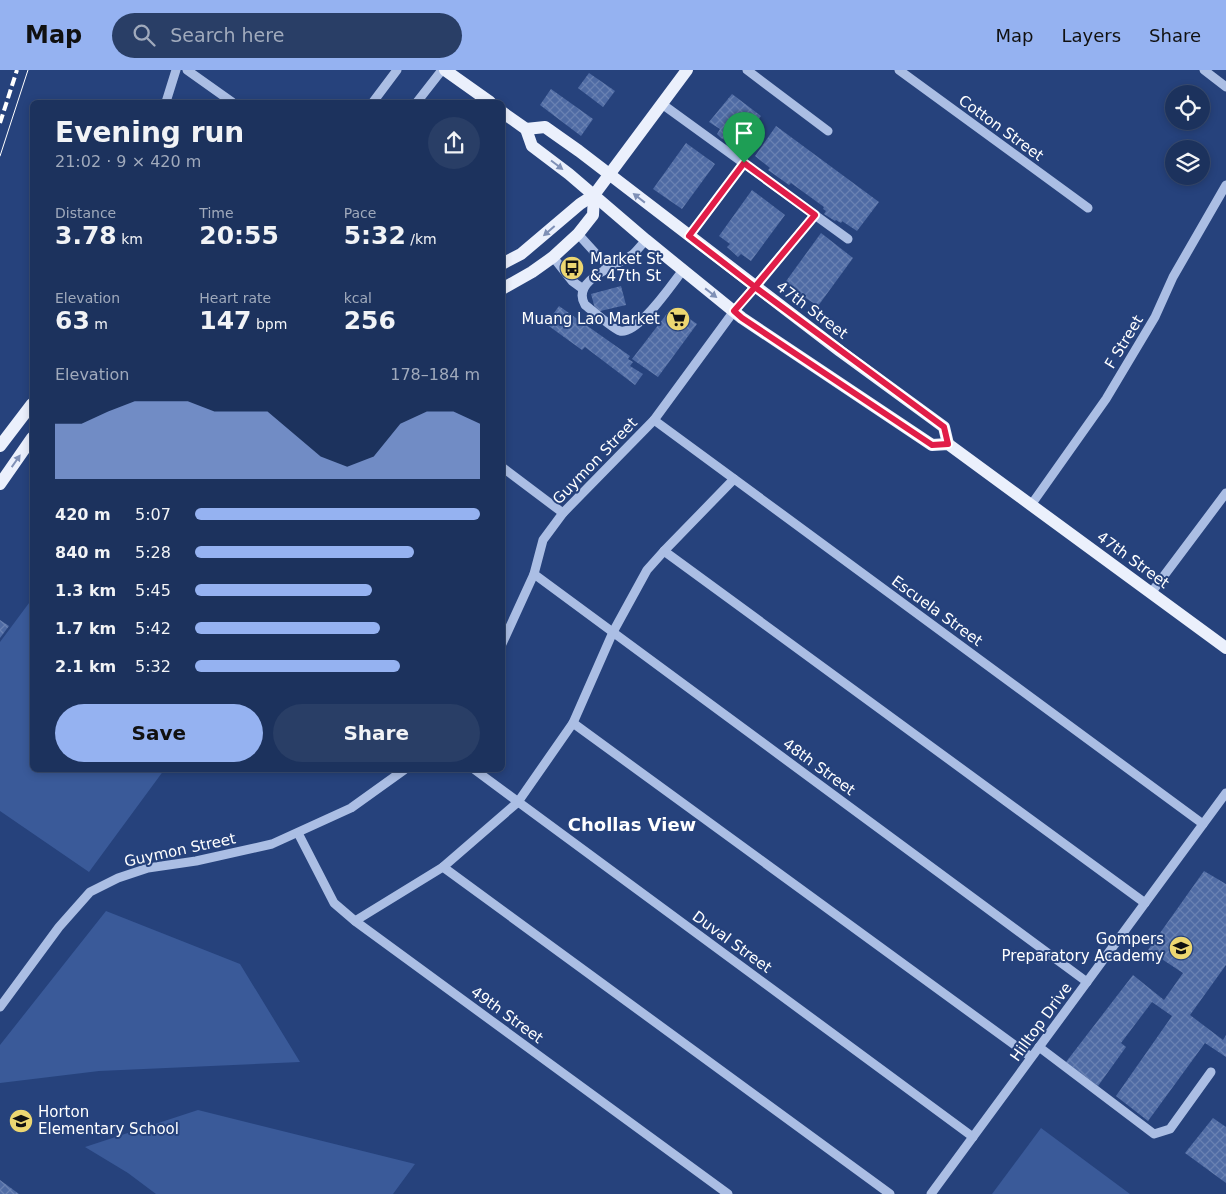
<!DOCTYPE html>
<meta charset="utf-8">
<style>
:root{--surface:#1c325d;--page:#293e66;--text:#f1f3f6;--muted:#a0aabc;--line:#3a4d72;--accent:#95b2f1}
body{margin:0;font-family:"DejaVu Sans",sans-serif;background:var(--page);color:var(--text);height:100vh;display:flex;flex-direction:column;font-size:19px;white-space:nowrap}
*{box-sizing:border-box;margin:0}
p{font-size:16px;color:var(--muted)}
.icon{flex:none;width:28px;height:28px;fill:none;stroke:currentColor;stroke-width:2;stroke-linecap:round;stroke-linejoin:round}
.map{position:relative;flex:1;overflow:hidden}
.drawer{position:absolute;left:30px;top:30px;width:475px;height:672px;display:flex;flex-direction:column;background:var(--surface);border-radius:8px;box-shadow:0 2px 8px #0003,0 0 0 1px var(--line)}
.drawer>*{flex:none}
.controls{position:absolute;left:1165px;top:15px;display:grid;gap:10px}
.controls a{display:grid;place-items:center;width:45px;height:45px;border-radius:50%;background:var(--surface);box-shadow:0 2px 8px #0003,0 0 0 1px var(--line);font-size:25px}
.pin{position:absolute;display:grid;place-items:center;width:42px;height:42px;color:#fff;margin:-51px -21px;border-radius:50% 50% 50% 0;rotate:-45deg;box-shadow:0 0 5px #0007}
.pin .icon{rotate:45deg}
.round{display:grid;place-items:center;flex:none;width:52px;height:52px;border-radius:26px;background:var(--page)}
.headline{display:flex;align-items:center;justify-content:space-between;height:85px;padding:0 25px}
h1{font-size:28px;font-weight:700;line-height:38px}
.figures{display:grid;grid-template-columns:repeat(3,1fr);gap:8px;height:85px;padding:5px 25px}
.figures div{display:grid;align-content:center}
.figures b{font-size:25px;font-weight:700}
.figures small{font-size:14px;font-weight:400}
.figures p{font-size:14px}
.chart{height:140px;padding:10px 25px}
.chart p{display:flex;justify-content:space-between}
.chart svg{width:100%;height:90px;margin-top:5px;fill:var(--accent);opacity:.7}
.cta{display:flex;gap:10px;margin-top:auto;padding:10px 25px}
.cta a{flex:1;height:58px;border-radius:30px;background:var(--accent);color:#111;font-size:20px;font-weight:700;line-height:58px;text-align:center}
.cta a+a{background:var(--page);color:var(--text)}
ul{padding:0 25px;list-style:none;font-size:16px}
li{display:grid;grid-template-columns:80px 60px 1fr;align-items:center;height:38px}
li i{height:12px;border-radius:6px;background:var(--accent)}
header{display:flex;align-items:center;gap:30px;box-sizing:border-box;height:70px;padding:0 25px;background:var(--accent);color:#111}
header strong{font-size:24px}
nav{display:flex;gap:28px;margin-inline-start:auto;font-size:18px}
.search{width:350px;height:45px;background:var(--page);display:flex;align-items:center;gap:12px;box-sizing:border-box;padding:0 18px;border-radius:28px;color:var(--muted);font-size:19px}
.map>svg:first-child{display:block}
.grass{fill:#3a5a99}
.building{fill:url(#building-cross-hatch)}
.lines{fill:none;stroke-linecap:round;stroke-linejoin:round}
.minor{stroke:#abbee4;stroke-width:9}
.major{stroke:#ebf0fc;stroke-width:12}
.tram{stroke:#fff;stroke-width:1}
.rail{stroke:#fff;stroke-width:4;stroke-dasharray:9 4;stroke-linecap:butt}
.oneway{fill:#7f90b6}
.route-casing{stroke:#fff;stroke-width:10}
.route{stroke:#e11d48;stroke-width:6}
.labels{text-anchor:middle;stroke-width:4;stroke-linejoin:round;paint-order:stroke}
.street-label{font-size:15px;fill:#fff;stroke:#26427c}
.poi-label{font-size:15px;fill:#fff;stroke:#26427c;text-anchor:start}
.quarter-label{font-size:18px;font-weight:bold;fill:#fff;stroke:#26427c}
</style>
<header>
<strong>Map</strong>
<div class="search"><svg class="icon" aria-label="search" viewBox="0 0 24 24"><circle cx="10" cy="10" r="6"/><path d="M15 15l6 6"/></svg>Search here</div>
<nav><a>Map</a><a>Layers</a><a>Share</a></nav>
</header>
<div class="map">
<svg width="1226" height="1124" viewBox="0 0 1226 1124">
<defs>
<pattern id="building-cross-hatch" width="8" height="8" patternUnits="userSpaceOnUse" patternTransform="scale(1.25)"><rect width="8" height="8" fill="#4f6ba4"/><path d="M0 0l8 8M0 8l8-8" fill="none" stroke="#6981b2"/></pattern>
</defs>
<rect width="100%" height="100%" fill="#26427c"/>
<!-- grass -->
<g class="grass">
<path d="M 32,529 L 32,700 L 164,700 L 89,802 L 0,741 L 0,572 Z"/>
<path d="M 106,841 L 240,894 L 300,992 L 99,1001 L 0,1013 L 0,975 Z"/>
<path d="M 198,1040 L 415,1094 L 393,1124 L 156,1124 L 128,1103 L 85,1077 Z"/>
<path d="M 1041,1058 L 1130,1124 L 992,1124 Z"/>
</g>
<!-- building -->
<g class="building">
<path d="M 589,3 L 615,21 L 603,37 L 578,18 Z"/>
<path d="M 551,19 L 593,49 L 581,66 L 540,35 Z"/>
<path d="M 732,24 L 761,46 L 740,75 L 731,68 L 728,72 L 721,68 L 717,64 L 720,59 L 709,52 Z"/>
<path d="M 776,56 L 879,132 L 857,161 L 842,151 L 841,153 L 836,150 L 835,151 L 824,144 L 826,141 L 823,139 L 824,137 L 791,113 L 789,115 L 768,100 L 770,98 L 755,86 Z"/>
<path d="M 686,73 L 715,94 L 682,139 L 653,119 Z"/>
<path d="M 752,120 L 785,145 L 751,191 L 741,184 L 738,187 L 727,177 L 730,174 L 719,166 Z"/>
<path d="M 821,163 L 853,188 L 818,236 L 784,214 Z"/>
<path d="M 621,216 L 626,235 L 596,242 L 591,224 Z"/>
<path d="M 559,236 L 630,286 L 628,289 L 633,292 L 630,296 L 643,304 L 635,315 L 585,277 L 582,280 L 546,254 Z"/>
<path d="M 676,239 L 697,254 L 658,307 L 632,289 L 669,241 L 672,243 Z"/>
<path d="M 0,550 L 9,556 L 0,568 Z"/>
<path d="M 1204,801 L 1226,814 L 1226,895 L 1190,945 L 1223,970 L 1226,965 L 1226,987 L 1205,973 L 1148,1051 L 1116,1026 L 1172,946 L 1152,932 L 1121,973 L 1126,977 L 1098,1016 L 1066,992 L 1133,905 L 1164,930 L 1183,903 L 1148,880 Z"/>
<path d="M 1213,1048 L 1226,1057 L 1226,1113 L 1185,1083 Z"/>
<path d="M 0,1110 L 19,1124 L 0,1124 Z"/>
</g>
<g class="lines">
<!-- minor -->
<g class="minor">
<path d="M 187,0 L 232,32"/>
<path d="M 747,0 L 828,61"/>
<path d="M 899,0 L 1088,138"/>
<path d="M 1204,0 L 1226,17"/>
<path d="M 166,32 L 176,0"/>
<path d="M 373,32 L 397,0"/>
<path d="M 417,32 L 442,0"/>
<path d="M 662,34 L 848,169"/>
<path d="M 578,164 L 608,197"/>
<path d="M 689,166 L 744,93"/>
<path d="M 646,170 C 641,175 637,181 632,185 C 618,195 570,210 585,235 C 592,240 613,259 620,261 C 638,265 672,214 683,200"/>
<path d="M 553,187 L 572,211 L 583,219"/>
<path d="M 654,350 L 1203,754"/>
<path d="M 502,397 L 563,443"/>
<path d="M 1031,435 L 1106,329 L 1155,247 L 1173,207 L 1226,115"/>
<path d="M 664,481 L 1145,833"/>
<path d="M 534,504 L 1087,912"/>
<path d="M 1151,523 L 1226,423"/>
<path d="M 502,574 L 534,504 L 543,470 L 563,443 L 654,350 L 734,241 L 815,145"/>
<path d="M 573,653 L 1031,987"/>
<path d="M 475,700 L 973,1067"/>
<path d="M 298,763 L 334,833 L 355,851 L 728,1124"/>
<path d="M 443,797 L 890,1124"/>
<path d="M 355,851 L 443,797 L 518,732 L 573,653 L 613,562 L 647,500 L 664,481 L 734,409"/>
<path d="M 0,937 L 59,857 L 90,822 L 118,808 L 148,798 L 196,791 L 272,774 L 351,738 L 404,700"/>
<path d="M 1039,977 L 1154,1064 L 1170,1059 L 1211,1002"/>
<path d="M 931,1124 L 1226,723"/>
</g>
<!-- major -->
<g class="major">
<path d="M 445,0 L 490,32"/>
<path d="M 502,42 L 526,59 L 532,76 L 569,104 L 646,170 L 742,248 L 932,375 L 948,374 L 1226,578"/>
<path d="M 526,59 L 545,57 L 579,81 L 840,281 L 944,357 L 948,374"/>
<path d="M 502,194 L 521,184 L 580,134 L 594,125 L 687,0"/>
<path d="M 502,219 L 532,202 L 553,187 L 578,164 L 593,145 L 594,125"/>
<path d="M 0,376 L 32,334"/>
<path d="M 0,414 L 32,368"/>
</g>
<!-- tram -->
<path class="tram" d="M 0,86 L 28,0"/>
<!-- rail -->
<path class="rail" d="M 0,53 L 17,0"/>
</g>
<!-- one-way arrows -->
<defs><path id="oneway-solid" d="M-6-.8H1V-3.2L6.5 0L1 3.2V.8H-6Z" transform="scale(1.25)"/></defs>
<g class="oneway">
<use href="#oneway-solid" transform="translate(557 95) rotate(37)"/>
<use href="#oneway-solid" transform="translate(639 128) rotate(-142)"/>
<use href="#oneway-solid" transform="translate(549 161) rotate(139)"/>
<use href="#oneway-solid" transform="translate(711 223) rotate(38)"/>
<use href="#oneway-solid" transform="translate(16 391) rotate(-55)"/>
</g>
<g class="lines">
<!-- route casing -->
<g class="route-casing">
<path id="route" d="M 744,93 L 689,166 L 755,217 L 734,241 L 742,248 L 932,375 L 948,374 L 944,357 L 755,217 L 815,145 L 744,93"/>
</g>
<!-- route -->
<use href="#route" class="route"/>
</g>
<!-- icons -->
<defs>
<g id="bus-disc" transform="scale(1.25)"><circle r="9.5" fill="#edd771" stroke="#26427c"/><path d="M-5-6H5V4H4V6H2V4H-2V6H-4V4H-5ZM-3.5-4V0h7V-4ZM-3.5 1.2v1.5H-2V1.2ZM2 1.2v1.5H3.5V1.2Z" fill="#111"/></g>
<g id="supermarket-disc" transform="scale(1.25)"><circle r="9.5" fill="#edd771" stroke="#26427c"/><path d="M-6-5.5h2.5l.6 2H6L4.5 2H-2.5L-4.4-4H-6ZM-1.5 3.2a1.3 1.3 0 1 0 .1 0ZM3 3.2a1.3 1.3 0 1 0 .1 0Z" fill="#111"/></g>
<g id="school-disc" transform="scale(1.25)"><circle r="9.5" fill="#edd771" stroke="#26427c"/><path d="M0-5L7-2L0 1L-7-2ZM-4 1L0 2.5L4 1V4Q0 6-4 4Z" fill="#111"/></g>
</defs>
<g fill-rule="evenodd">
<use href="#bus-disc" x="572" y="198"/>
<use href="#supermarket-disc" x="678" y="249"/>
<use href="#school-disc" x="1181" y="878"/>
<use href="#school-disc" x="21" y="1051"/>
</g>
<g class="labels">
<!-- street labels -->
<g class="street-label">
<text transform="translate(1001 58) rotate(36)" y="5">Cotton Street</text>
<text transform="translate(812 240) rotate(37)" y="5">47th Street</text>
<text transform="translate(1124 272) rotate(-59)" y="5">F Street</text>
<text transform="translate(595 391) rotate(-46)" y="5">Guymon Street</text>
<text transform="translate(1133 490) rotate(36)" y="5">47th Street</text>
<text transform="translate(937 541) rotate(36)" y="5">Escuela Street</text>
<text transform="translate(819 697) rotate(36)" y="5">48th Street</text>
<text transform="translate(180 780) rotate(-12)" y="5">Guymon Street</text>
<text transform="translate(732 872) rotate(36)" y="5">Duval Street</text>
<text transform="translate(507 945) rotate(36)" y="5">49th Street</text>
<text transform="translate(1041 952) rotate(-54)" y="5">Hilltop Drive</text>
</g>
<!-- poi labels -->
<g class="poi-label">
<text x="590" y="194">Market St<tspan x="590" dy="17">&amp; 47th St</tspan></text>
<text x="660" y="254" text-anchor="end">Muang Lao Market</text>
<text x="1164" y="874" text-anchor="end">Gompers<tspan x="1164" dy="17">Preparatory Academy</tspan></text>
<text x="38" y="1047">Horton<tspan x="38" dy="17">Elementary School</tspan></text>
</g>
<!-- quarter labels -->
<g class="quarter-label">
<text x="632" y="761">Chollas View</text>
</g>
</g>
</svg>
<div class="controls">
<a><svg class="icon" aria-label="locate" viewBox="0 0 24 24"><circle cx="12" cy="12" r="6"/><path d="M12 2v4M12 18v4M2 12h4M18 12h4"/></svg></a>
<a><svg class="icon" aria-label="layers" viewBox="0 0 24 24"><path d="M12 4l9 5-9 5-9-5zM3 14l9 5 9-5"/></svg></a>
</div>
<div class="pin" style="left:744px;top:93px;background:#1e9e55"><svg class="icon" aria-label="arrive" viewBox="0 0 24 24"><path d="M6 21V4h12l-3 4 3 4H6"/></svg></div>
<section class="drawer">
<div class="headline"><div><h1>Evening run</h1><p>21:02 · 9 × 420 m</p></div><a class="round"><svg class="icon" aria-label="share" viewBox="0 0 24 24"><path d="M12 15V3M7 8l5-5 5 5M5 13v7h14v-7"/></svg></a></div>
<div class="figures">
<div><p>Distance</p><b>3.78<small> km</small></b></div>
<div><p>Time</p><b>20:55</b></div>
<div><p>Pace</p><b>5:32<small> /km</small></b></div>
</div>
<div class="figures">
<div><p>Elevation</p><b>63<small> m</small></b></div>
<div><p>Heart rate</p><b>147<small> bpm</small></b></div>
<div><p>kcal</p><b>256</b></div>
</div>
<div class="chart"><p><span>Elevation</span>178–184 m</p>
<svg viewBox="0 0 160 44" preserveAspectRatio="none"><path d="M0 44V17L10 17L20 11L30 6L40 6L50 6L60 11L70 11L80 11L90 22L100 33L110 38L120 33L130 17L140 11L150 11L160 17V44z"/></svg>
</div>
<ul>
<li><b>420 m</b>5:07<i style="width:100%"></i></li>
<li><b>840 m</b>5:28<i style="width:77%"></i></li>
<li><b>1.3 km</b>5:45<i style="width:62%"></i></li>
<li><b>1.7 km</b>5:42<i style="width:65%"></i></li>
<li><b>2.1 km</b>5:32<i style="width:72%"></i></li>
</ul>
<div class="cta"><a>Save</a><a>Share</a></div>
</section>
</div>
